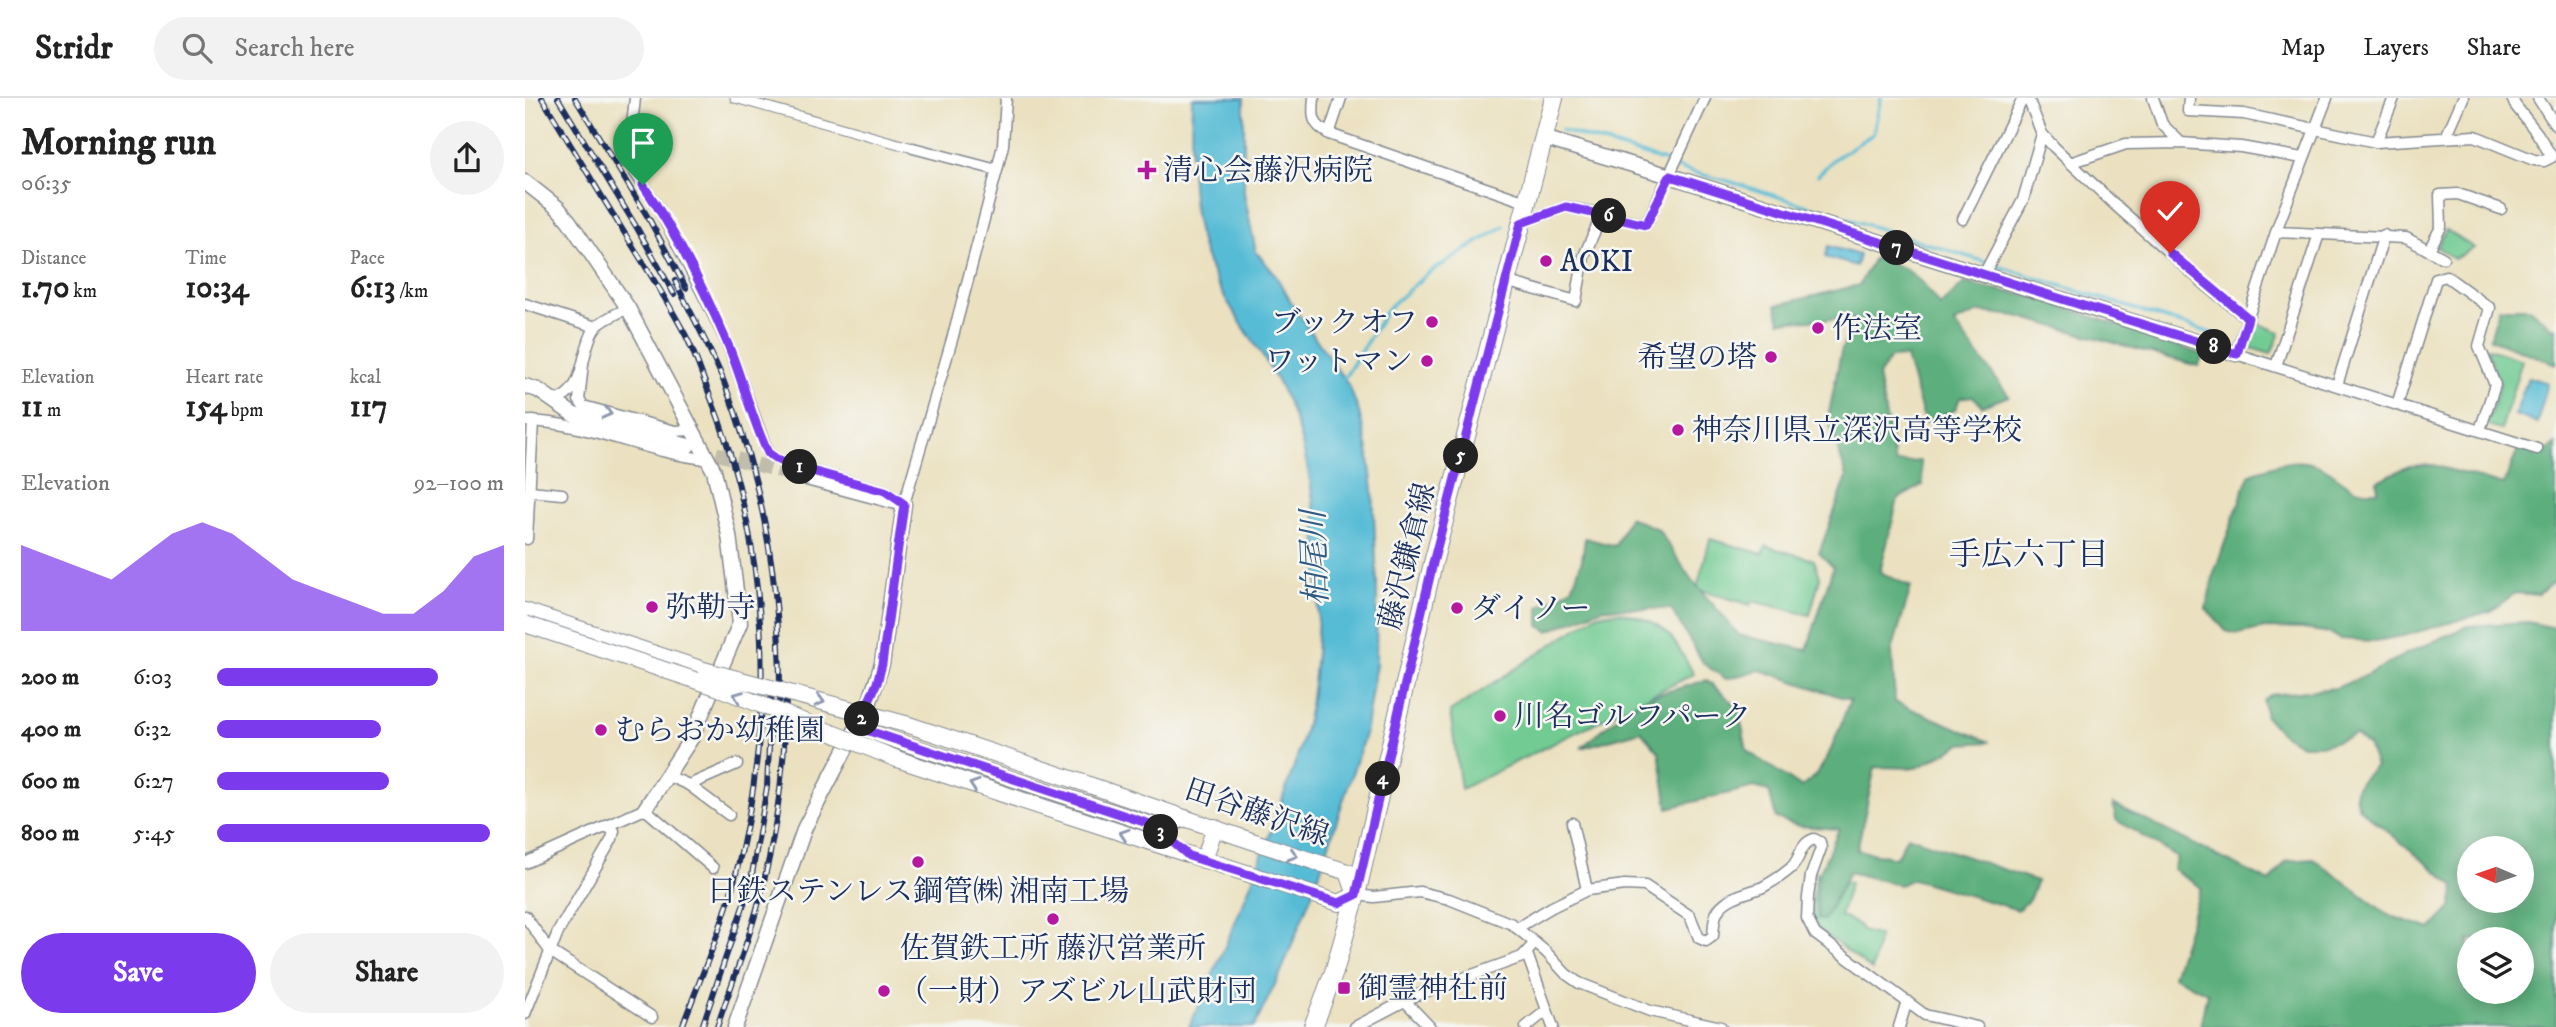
<!DOCTYPE html>
<meta charset="utf-8">
<style>
:root{--surface:#fff;--page:#f2f2f2;--text:#222;--muted:#767676;--line:#e0e0e0;--accent:#7c3aed}
body{margin:0;font-family:"IM FELL DW Pica","Noto Serif JP",serif;background:var(--page);color:var(--text);height:100vh;display:flex;flex-direction:column;font-size:26px;white-space:nowrap}
*{box-sizing:border-box;margin:0}
p{font-size:23px;color:var(--muted)}
.icon{flex:none;width:38px;height:38px;fill:none;stroke:currentColor;stroke-width:2;stroke-linecap:round;stroke-linejoin:round}
.map{position:relative;flex:1;overflow:hidden}
.details{display:flex;flex-direction:column;background:var(--surface);width:525px}
.details>*{flex:none}
.needle{width:46px;rotate:272deg}
.controls{position:absolute;left:1932px;top:738px;display:grid;gap:14px}
.controls a{display:grid;place-items:center;width:77px;height:77px;border-radius:50%;background:var(--surface);box-shadow:0 4px 18px #0003;font-size:35px}
.pin{position:absolute;display:grid;place-items:center;width:60px;height:60px;color:#fff;margin:-72px -30px;border-radius:50% 50% 50% 0;rotate:-45deg;box-shadow:0 0 7px #0007}
.pin .icon{rotate:45deg}
.km{position:absolute;width:35px;height:35px;margin:-18px;border-radius:50%;background:#222;color:#fff;font-size:19px;line-height:35px;text-align:center}
.round{display:grid;place-items:center;flex:none;width:74px;height:74px;border-radius:37px;background:var(--page)}
.headline{display:flex;align-items:center;justify-content:space-between;height:119px;padding:0 21px}
h1{font-size:38px;font-weight:800;line-height:52px}
.metrics{display:grid;grid-template-columns:repeat(3,1fr);gap:10px;height:119px;padding:7px 21px}
.metrics div{display:grid;align-content:center}
.metrics b{font-size:30px;font-weight:800}
.metrics small{font-size:19px;font-weight:400}
.metrics p{font-size:19px}
.chart{height:196px;padding:14px 21px}
.chart p{display:flex;justify-content:space-between}
.chart svg{width:100%;height:126px;margin-top:7px;fill:var(--accent);opacity:.7}
.cta{display:flex;gap:14px;margin-top:auto;padding:14px 21px}
.cta a{flex:1;height:80px;border-radius:42px;background:var(--accent);color:#fff;font-size:28px;font-weight:800;line-height:80px;text-align:center}
.cta a+a{background:var(--page);color:var(--text)}
ul{padding:0 21px;list-style:none;font-size:23px}
li{display:grid;grid-template-columns:112px 84px 1fr;align-items:center;height:52px}
li i{height:18px;border-radius:9px;background:var(--accent)}
header{display:flex;align-items:center;gap:42px;box-sizing:border-box;height:98px;padding:0 35px;background:var(--surface);border-bottom:2px solid var(--line)}
header strong{font-size:33px}
nav{display:flex;gap:38px;margin-inline-start:auto;font-size:24px}
.search{width:490px;height:63px;background:var(--page);display:flex;align-items:center;gap:18px;box-sizing:border-box;padding:0 24px;border-radius:38px;color:var(--muted);font-size:26px}
main{display:flex;flex:1;min-height:0}
.map>svg:first-child{display:block}
.green{fill:#71cb92;stroke:#467d78;stroke-width:2}
.forest{fill:#5caf7c;stroke:#3c6f6d;stroke-width:2;fill-rule:evenodd}
.water{fill:#57bcd5;stroke:#39769a;stroke-width:2}
.lines{fill:none;stroke-linecap:round;stroke-linejoin:round}
.stream{stroke:#57bcd5;stroke-width:3.5}
.tertiary-tunnel{stroke:#c1bdac;stroke-width:14;stroke-dasharray:14 7;stroke-linecap:butt}
.pedestrian-casing{stroke:#83888f;stroke-width:11}
.minor-casing{stroke:#83888f;stroke-width:13}
.tertiary-casing{stroke:#83888f;stroke-width:17}
.secondary-casing{stroke:#83888f;stroke-width:18}
.primary-casing{stroke:#83888f;stroke-width:20}
.pedestrian{stroke:#fff;stroke-width:9}
.minor{stroke:#fff;stroke-width:10}
.tertiary{stroke:#fff;stroke-width:14}
.secondary{stroke:#fff;stroke-width:16}
.primary{stroke:#fff;stroke-width:18}
.rail-casing{stroke:#1b2f5e;stroke-width:6}
.rail{stroke:#f6f6f2;stroke-width:3.5;stroke-dasharray:10;stroke-linecap:butt}
.secondary-bridge-casing{stroke:#83888f;stroke-width:18;stroke-linecap:butt}
.secondary-bridge{stroke:#fff;stroke-width:16}
.oneway{stroke:#8d97ae}
.route-casing{stroke:#fff;stroke-width:14}
.route{stroke:#7c3aed;stroke-width:9}
.poi-dot{fill:#b5179e;stroke:#f6f6f2;stroke-width:2.5}
.labels{text-anchor:middle;stroke-width:5;stroke-linejoin:round;paint-order:stroke}
.poi-label{font-size:30px;fill:#1b2f5e;stroke:#f6f6f2;text-anchor:start}
.street-label{font-size:30px;fill:#1b2f5e;stroke:#f6f6f2}
.neighbourhood-label{font-size:32px;fill:#1b2f5e;stroke:#f6f6f2}
.water-label{font-size:32px;font-style:italic;fill:#2d5982;stroke:#f6f6f2}
</style>
<header>
<strong>Stridr</strong>
<div class="search"><svg class="icon" aria-label="search" viewBox="0 0 24 24"><circle cx="10" cy="10" r="6"/><path d="M15 15l6 6"/></svg>Search here</div>
<nav><a>Map</a><a>Layers</a><a>Share</a></nav>
</header>
<main>
<section class="details">
<div class="headline"><div><h1>Morning run</h1><p>06:35</p></div><a class="round"><svg class="icon" aria-label="share" viewBox="0 0 24 24"><path d="M12 15V3M7 8l5-5 5 5M5 13v7h14v-7"/></svg></a></div>
<div class="metrics">
<div><p>Distance</p><b>1.70<small> km</small></b></div>
<div><p>Time</p><b>10:34</b></div>
<div><p>Pace</p><b>6:13<small> /km</small></b></div>
</div>
<div class="metrics">
<div><p>Elevation</p><b>11<small> m</small></b></div>
<div><p>Heart rate</p><b>154<small> bpm</small></b></div>
<div><p>kcal</p><b>117</b></div>
</div>
<div class="chart"><p><span>Elevation</span>92–100 m</p>
<svg viewBox="0 0 160 44" preserveAspectRatio="none"><path d="M0 44V14L10 18L20 22L30 26L40 18L50 10L60 6L70 10L80 18L90 26L100 30L110 34L120 38L130 38L140 30L150 18L160 14V44z"/></svg>
</div>
<ul>
<li><b>200 m</b>6:03<i style="width:77%"></i></li>
<li><b>400 m</b>6:32<i style="width:57%"></i></li>
<li><b>600 m</b>6:27<i style="width:60%"></i></li>
<li><b>800 m</b>5:45<i style="width:95%"></i></li>
</ul>
<div class="cta"><a>Save</a><a>Share</a></div>
</section>
<div class="map">
<svg width="2031" height="929" viewBox="0 0 2031 929">
<rect width="100%" height="100%" fill="#f6f6f2"/>
<filter id="ink" filterUnits="userSpaceOnUse"><feTurbulence type="fractalNoise" baseFrequency=".0143" numOctaves="2"/><feDisplacementMap in="SourceGraphic" scale="14" xChannelSelector="R" yChannelSelector="G"/><feConvolveMatrix kernelMatrix="1 2 1 2 8 2 1 2 1" color-interpolation-filters="sRGB"/></filter>
<filter id="wash" filterUnits="userSpaceOnUse"><feTurbulence type="fractalNoise" baseFrequency=".00686" numOctaves="4" result="noise"/><feDisplacementMap in="SourceGraphic" scale="28" xChannelSelector="R" yChannelSelector="G"/><feGaussianBlur stdDeviation="1.57" result="paint"/><feColorMatrix in="noise" values="0 0 0 0 0 0 0 0 0 0 0 0 0 0 0 0 0 1.4 0 .05"/><feComposite in="paint" operator="in"/></filter>
<g filter="url(#wash)">
<rect width="100%" height="100%" fill="#ebe1c0"/>
<!-- green -->
<g class="green">
<path d="M 1921,132 L 1949,150 L 1929,161 L 1912,149 Z"/>
<path d="M 1731,225 L 1755,234 L 1746,256 L 1723,249 Z"/>
<path d="M 1960,250 L 1997,262 L 1976,332 L 1965,329 L 1962,325 L 1975,286 Z"/>
<path d="M 1185,441 L 1238,456 L 1241,448 L 1289,462 L 1295,479 L 1285,517 L 1227,503 L 1226,507 L 1172,491 Z"/>
<path d="M 1095,514 C 1143,525 1145,536 1169,576 L 936,691 L 925,614 L 1073,516 Z"/>
<path d="M 1292,774 L 1325,785 L 1315,818 L 1334,827 L 1337,833 L 1354,838 L 1347,872 L 1292,830 C 1283,812 1288,793 1292,774 Z"/>
</g>
<!-- forest -->
<g class="forest">
<path d="M 1349,160 L 1381,171 L 1398,186 L 1415,208 L 1439,185 L 1514,200 L 1679,257 L 1673,268 L 1492,218 L 1454,214 L 1429,225 L 1484,298 L 1457,308 L 1448,298 L 1435,300 L 1430,312 L 1400,325 L 1381,259 L 1365,260 L 1353,278 L 1370,365 L 1395,363 L 1398,387 L 1373,401 L 1355,474 L 1386,489 L 1367,553 L 1370,604 L 1465,644 L 1436,646 L 1392,670 L 1350,669 L 1332,752 L 1371,760 L 1382,738 L 1512,783 L 1504,802 L 1493,812 L 1388,781 L 1374,787 L 1324,774 L 1299,822 L 1293,821 L 1291,801 L 1293,778 L 1314,731 L 1273,728 L 1251,720 L 1244,693 L 1229,689 L 1143,710 L 1134,654 L 1116,633 L 1056,650 L 1085,625 L 1120,600 L 1182,582 L 1213,609 L 1222,653 L 1276,689 C 1304,673 1313,631 1325,602 L 1235,572 L 1201,581 L 1179,566 L 1146,511 L 1078,510 L 1024,533 L 1014,528 L 1014,509 L 1047,490 L 1057,462 L 1060,440 L 1090,448 L 1104,419 L 1133,431 L 1166,481 L 1214,537 L 1282,552 L 1308,469 L 1294,455 L 1322,379 L 1303,320 L 1316,254 L 1329,221 L 1255,223 L 1251,207 L 1334,187 Z"/>
<path d="M 1974,210 L 2004,210 L 2028,230 L 2031,229 L 2031,266 L 1965,241 Z"/>
<path d="M 2031,346 L 2031,481 L 2013,497 L 1990,495 L 1966,513 L 1878,538 L 1850,543 L 1815,541 L 1805,535 L 1778,531 L 1740,530 L 1713,536 L 1701,533 L 1681,511 L 1689,475 L 1724,377 C 1750,365 1777,356 1804,373 C 1824,386 1827,395 1853,393 L 1852,383 L 1884,368 L 1908,367 L 1979,387 L 1993,351 L 2015,357 Z"/>
<path d="M 2003,524 L 2031,530 L 2031,929 L 1675,929 L 1682,895 L 1648,878 L 1676,790 L 1648,771 L 1652,759 L 1591,722 L 1588,706 L 1745,784 L 1761,763 L 1789,761 L 1863,817 L 1906,831 L 1926,810 L 1930,788 L 1834,710 C 1824,688 1837,682 1851,668 L 1843,647 L 1830,637 L 1799,647 L 1777,647 L 1757,636 L 1741,619 L 1738,603 L 1745,597 L 1811,590 L 1844,576 L 1881,556 L 1943,528 ZM 1944,751 L 1997,751 L 1997,803 L 1944,803 ZM 1944,842 L 1997,842 L 1997,894 L 1944,894 Z"/>
</g>
<!-- water -->
<g class="water">
<path d="M 667,0 L 719,0 L 719,95 L 731,154 L 749,175 L 772,214 L 824,288 L 834,314 L 843,352 L 848,392 L 852,485 L 851,566 L 840,636 L 793,780 L 757,872 L 729,929 L 664,929 C 696,860 725,791 751,719 C 764,683 778,646 785,608 C 793,555 795,498 792,444 C 789,397 782,349 763,305 C 742,256 704,216 684,167 C 662,115 666,55 667,0 Z"/>
<path d="M 1303,148 L 1334,157 L 1331,168 L 1300,159 Z"/>
<path d="M 2003,279 L 2023,285 L 2012,325 L 1990,317 Z"/>
</g>
<g class="lines">
<!-- stream -->
<g class="stream">
<path d="M 1036,32 L 1139,63 C 1147,71 1189,79 1203,83 L 1702,240"/>
<path d="M 1293,77 L 1309,61 L 1348,36 L 1356,0"/>
<path d="M 815,281 L 820,279 L 863,210 L 902,176 L 979,128"/>
</g>
</g>
</g>
<g filter="url(#ink)">
<g class="lines">
<!-- tertiary-tunnel -->
<path class="tertiary-tunnel" d="M 171,350 L 263,375"/>
<!-- pedestrian casing -->
<g class="pedestrian-casing">
<path id="pedestrian" d="M 210,0 L 388,50"/>
</g>
<!-- minor casing -->
<g class="minor-casing">
<g id="minor">
<path d="M 110,0 L 104,54 L 109,73 L 133,109 L 182,204 L 203,247 L 243,355 L 253,362 L 283,372 L 360,393 L 379,406 L 428,238 L 472,72 L 478,47 L 481,0"/>
<path d="M 789,0 C 787,19 787,26 804,36 L 1001,104"/>
<path d="M 1503,0 L 1517,36 L 1529,49 L 1589,106 L 1682,188 L 1723,221"/>
<path d="M 1628,0 L 1637,26 L 1656,45"/>
<path d="M 1664,0 L 1663,13 L 1719,16 L 1851,44 L 1950,38 L 2009,62 L 2019,63 L 2027,59 L 2012,35 L 1990,7 L 1987,0"/>
<path d="M 1802,0 L 1754,125 L 1711,256 L 2012,351"/>
<path d="M 2013,0 L 2031,28"/>
<path d="M 804,36 L 816,0"/>
<path d="M 1921,39 L 1938,0"/>
<path d="M 1851,44 L 1869,0"/>
<path d="M 388,50 L 472,72"/>
<path d="M 1545,65 L 1601,46 L 1656,45 L 1716,49 L 1777,60"/>
<path d="M 1438,121 L 1495,6 L 1501,0"/>
<path d="M 996,125 L 1041,109 L 1077,116"/>
<path d="M 1752,134 L 1881,140 L 1918,160"/>
<path d="M 1904,152 L 1916,129 L 1915,97 L 1933,96 L 1976,111"/>
<path d="M 1459,176 L 1498,102 L 1517,36"/>
<path d="M 980,183 L 1051,203 L 1059,158 L 1077,116 L 1121,127 L 1180,0"/>
<path d="M 0,206 L 71,229"/>
<path d="M 58,266 L 54,302 L 58,308 L 150,333 L 166,332"/>
<path d="M 1751,268 L 1794,136"/>
<path d="M 1812,287 L 1859,137"/>
<path d="M 29,303 C 63,293 54,254 70,230 C 76,222 94,215 103,210"/>
<path d="M 1872,307 L 1911,181 L 1921,178 L 1965,210 L 1954,248 L 1970,287 L 1955,332"/>
<path d="M 0,323 C 63,324 120,355 181,361"/>
<path d="M 4,393 L 37,396"/>
<path d="M 2,441 L 8,323"/>
<path d="M 143,678 L 164,687 L 212,666"/>
<path d="M 164,687 L 204,717"/>
<path d="M 1047,725 L 1062,792"/>
<path d="M 0,765 L 120,711 L 188,770"/>
<path d="M 831,797 L 849,799 L 895,794 L 924,801 L 987,826 L 1021,854 L 1041,876 L 1054,885 L 1125,913 L 1196,929"/>
<path d="M 0,818 L 25,853 L 127,919"/>
<path d="M 992,830 L 1027,809 L 1062,792 L 1100,787 L 1120,788 L 1165,818 L 1174,840 L 1181,843 L 1188,838 C 1189,829 1188,819 1194,811 C 1203,798 1224,795 1238,789 C 1247,784 1258,777 1266,770 C 1276,761 1274,746 1289,741 L 1295,744 L 1296,750 L 1286,778 L 1283,799 L 1282,820 L 1290,836 L 1400,917 L 1452,929"/>
<path d="M 1002,856 L 1028,929"/>
<path d="M 880,903 L 905,929"/>
<path d="M 0,916 L 33,834 L 87,741 L 89,733 L 81,728"/>
<path d="M 830,929 L 889,898 L 997,859 L 1010,845"/>
<path d="M 1001,929 L 1021,913"/>
<path d="M 1374,929 L 1382,903"/>
</g>
</g>
<!-- tertiary casing -->
<g class="tertiary-casing">
<g id="tertiary">
<path d="M 1018,40 L 1145,78 L 1711,256"/>
<path d="M 0,84 L 33,110 L 44,123 L 103,210 L 189,373 L 204,437 L 215,525 L 167,639 L 120,711"/>
<path d="M 0,288 L 13,292 L 49,317 L 163,348"/>
<path d="M 332,630 L 628,727 L 644,727 L 663,720"/>
<path d="M 210,929 L 280,729 L 344,606 L 357,566 L 379,406 L 263,375"/>
</g>
</g>
<!-- secondary casing -->
<g class="secondary-casing">
<g id="secondary">
<path d="M 0,513 L 182,573"/>
<path d="M 514,708 L 814,805 L 831,797 L 823,774 C 723,744 625,707 526,674"/>
<path d="M 679,762 L 690,729"/>
</g>
</g>
<!-- primary casing -->
<g class="primary-casing">
<path id="primary" d="M 788,929 L 809,874 L 831,797 L 908,465 L 1029,0"/>
</g>
<!-- pedestrian -->
<use href="#pedestrian" class="pedestrian"/>
<!-- minor -->
<use href="#minor" class="minor"/>
<!-- tertiary -->
<use href="#tertiary" class="tertiary"/>
<!-- secondary -->
<use href="#secondary" class="secondary"/>
<!-- primary -->
<use href="#primary" class="primary"/>
<!-- rail casing -->
<g class="rail-casing">
<g id="rail">
<path d="M 17,0 C 44,44 70,88 97,131 C 119,166 141,200 160,236 C 169,253 175,272 182,290 C 246,448 252,620 209,784 C 196,833 175,881 157,929"/>
<path d="M 33,0 L 112,130 L 149,196"/>
<path d="M 50,0 L 124,121 L 161,190"/>
<path d="M 150,183 C 166,215 183,246 197,279 C 238,381 256,492 255,602"/>
<path d="M 177,929 L 225,788 L 242,689 L 247,589"/>
<path d="M 192,929 C 207,884 226,838 237,792 C 253,726 261,658 261,590"/>
</g>
</g>
<!-- rail -->
<use href="#rail" class="rail"/>
<!-- secondary-bridge casing -->
<g class="secondary-bridge-casing">
<g id="secondary-bridge">
<path d="M 0,526 L 194,590 L 372,661 L 514,708"/>
<path d="M 182,573 L 384,627 L 526,674"/>
</g>
</g>
<!-- secondary-bridge -->
<use href="#secondary-bridge" class="secondary-bridge"/>
</g>
<!-- one-way arrows -->
<defs><path id="oneway-chevron" d="M-2-3.5L2.5 0L-2 3.5" fill="none" stroke-width="1.6" stroke-linecap="round" stroke-linejoin="round" transform="scale(1.75)"/></defs>
<g class="oneway">
<use href="#oneway-chevron" transform="translate(82 315) rotate(15)"/>
<use href="#oneway-chevron" transform="translate(213 598) rotate(-158)"/>
<use href="#oneway-chevron" transform="translate(295 603) rotate(15)"/>
<use href="#oneway-chevron" transform="translate(449 687) rotate(-162)"/>
<use href="#oneway-chevron" transform="translate(599 736) rotate(-162)"/>
<use href="#oneway-chevron" transform="translate(768 757) rotate(17)"/>
</g>
</g>
<g class="lines" filter="url(#ink)">
<!-- route casing -->
<g class="route-casing">
<path id="route" d="M 118,87 C 152,136 180,193 204,249 C 218,284 227,321 243,355 L 253,362 L 283,372 L 360,393 L 379,406 L 357,566 L 352,585 L 332,629 L 628,727 L 664,758 L 814,805 L 831,797 L 908,465 L 996,125 L 1041,109 L 1121,127 L 1145,78 L 1712,256 L 1723,220 L 1645,155"/>
</g>
<!-- route -->
<use href="#route" class="route"/>
</g>
<!-- markers -->
<g class="poi-dot">
<path d="M618.5 61.5h7v7h7v7h-7v7h-7v-7h-7v-7h7z"/>
<circle cx="1021" cy="163" r="7"/>
<circle cx="907" cy="224" r="7"/>
<circle cx="1293" cy="230" r="7"/>
<circle cx="1246" cy="259" r="7"/>
<circle cx="902" cy="263" r="7"/>
<circle cx="1153" cy="332" r="7"/>
<circle cx="127" cy="509" r="7"/>
<circle cx="932" cy="510" r="7"/>
<circle cx="975" cy="618" r="7"/>
<circle cx="76" cy="632" r="7"/>
<circle cx="393" cy="764" r="7"/>
<circle cx="528" cy="821" r="7"/>
<rect x="812" y="883" width="14" height="14" rx="3.5"/>
<circle cx="359" cy="893" r="7"/>
</g>
<g class="labels">
<!-- poi labels -->
<g class="poi-label">
<text x="638" y="82">清心会藤沢病院</text>
<text x="1035" y="173">AOKI</text>
<text x="893" y="234" text-anchor="end">ブックオフ</text>
<text x="1307" y="240">作法室</text>
<text x="1232" y="269" text-anchor="end">希望の塔</text>
<text x="888" y="273" text-anchor="end">ワットマン</text>
<text x="1167" y="342">神奈川県立深沢高等学校</text>
<text x="141" y="519">弥勒寺</text>
<text x="946" y="520">ダイソー</text>
<text x="989" y="628">川名ゴルフパーク</text>
<text x="90" y="642">むらおか幼稚園</text>
<text x="393" y="803" text-anchor="middle">日鉄ステンレス鋼管㈱ 湘南工場</text>
<text x="528" y="860" text-anchor="middle">佐賀鉄工所 藤沢営業所</text>
<text x="833" y="900">御霊神社前</text>
<text x="373" y="903">（一財）アズビル山武財団</text>
</g>
<!-- street labels -->
<g class="street-label">
<text transform="translate(882 458) rotate(-76)" y="10">藤沢鎌倉線</text>
<text transform="translate(732 714) rotate(19)" y="10">田谷藤沢線</text>
</g>
<!-- neighbourhood labels -->
<g class="neighbourhood-label">
<text x="1504" y="467">手広六丁目</text>
</g>
<!-- water labels -->
<g class="water-label">
<text transform="translate(789 460) rotate(-92)" y="11">柏尾川</text>
</g>
</g>
</svg>
<div class="controls">
<a><svg class="needle" viewBox="-14 -14 28 28"><path d="M0-13l5 13h-10z" fill="#e53935"/><path d="M0 13l5-13h-10z" fill="#767676"/></svg></a>
<a><svg class="icon" aria-label="layers" viewBox="0 0 24 24"><path d="M12 4l9 5-9 5-9-5zM3 14l9 5 9-5"/></svg></a>
</div>
<div class="pin" style="left:118px;top:87px;background:#1e9e55"><svg class="icon" aria-label="arrive" viewBox="0 0 24 24"><path d="M6 21V4h12l-3 4 3 4H6"/></svg></div>
<div class="pin" style="left:1645px;top:155px;background:#d93025"><svg class="icon" aria-label="check" viewBox="0 0 24 24"><path d="M5 12l5 5 9-10"/></svg></div>
<b class="km" style="left:275px;top:369px">1</b>
<b class="km" style="left:337px;top:621px">2</b>
<b class="km" style="left:636px;top:734px">3</b>
<b class="km" style="left:858px;top:681px">4</b>
<b class="km" style="left:936px;top:358px">5</b>
<b class="km" style="left:1084px;top:118px">6</b>
<b class="km" style="left:1372px;top:150px">7</b>
<b class="km" style="left:1689px;top:249px">8</b>
</div>
</main>
